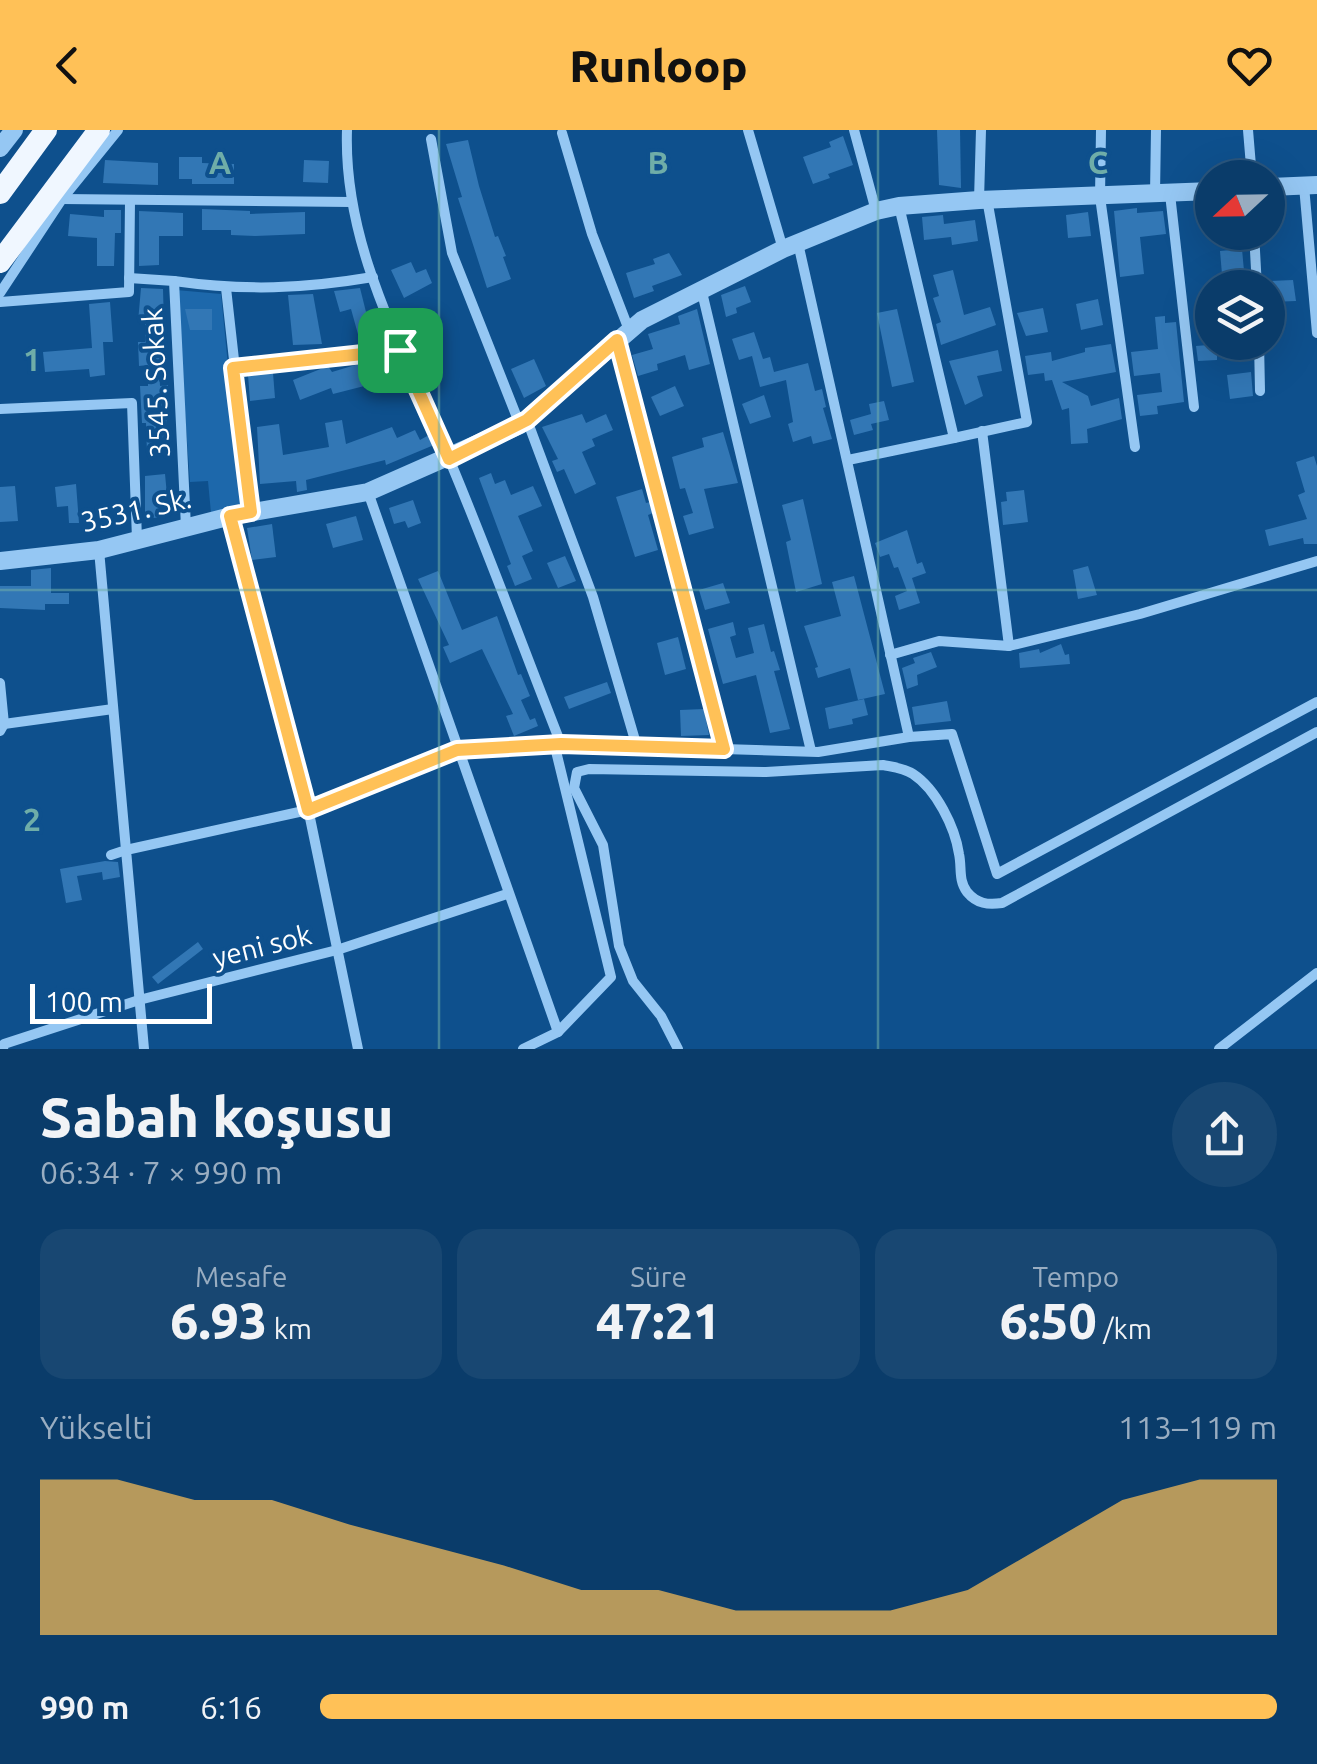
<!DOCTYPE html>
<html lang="tr">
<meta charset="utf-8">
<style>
:root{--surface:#0a3c6a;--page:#184772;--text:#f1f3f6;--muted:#99adc1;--line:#2a567e;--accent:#ffc157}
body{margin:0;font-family:Ubuntu,sans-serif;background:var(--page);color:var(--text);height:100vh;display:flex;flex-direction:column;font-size:38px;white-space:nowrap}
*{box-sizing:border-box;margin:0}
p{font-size:32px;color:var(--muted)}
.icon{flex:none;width:55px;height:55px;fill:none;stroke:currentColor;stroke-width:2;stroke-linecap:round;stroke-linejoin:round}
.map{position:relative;height:919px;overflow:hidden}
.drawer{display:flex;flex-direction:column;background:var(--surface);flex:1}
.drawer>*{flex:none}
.needle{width:65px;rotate:248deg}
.tools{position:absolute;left:1195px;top:30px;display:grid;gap:20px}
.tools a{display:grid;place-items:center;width:90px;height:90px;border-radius:50%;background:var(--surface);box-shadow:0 10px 40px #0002,0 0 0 2px var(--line);font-size:50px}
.scale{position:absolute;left:30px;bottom:25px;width:182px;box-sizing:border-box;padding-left:10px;border:5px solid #fff;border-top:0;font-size:28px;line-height:35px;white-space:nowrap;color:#fff;-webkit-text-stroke:8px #0e508d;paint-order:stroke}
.pin{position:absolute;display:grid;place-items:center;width:85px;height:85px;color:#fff;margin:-42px;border-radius:20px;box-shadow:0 5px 15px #0006}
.round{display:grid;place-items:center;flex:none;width:105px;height:105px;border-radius:52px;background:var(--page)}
.headline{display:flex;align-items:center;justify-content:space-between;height:170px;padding:0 40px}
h1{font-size:55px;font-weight:800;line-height:75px}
.metrics{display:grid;grid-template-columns:repeat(3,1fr);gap:15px;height:170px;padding:10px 40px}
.metrics div{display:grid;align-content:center;border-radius:25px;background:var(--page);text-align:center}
.metrics b{font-size:50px;font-weight:800}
.metrics small{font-size:28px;font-weight:400}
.metrics p{font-size:28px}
.chart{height:280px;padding:20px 40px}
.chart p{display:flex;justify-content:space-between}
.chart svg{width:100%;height:180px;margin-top:10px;fill:var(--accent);opacity:.7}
ul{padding:0 40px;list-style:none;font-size:32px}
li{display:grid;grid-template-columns:160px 120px 1fr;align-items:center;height:75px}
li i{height:25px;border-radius:12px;background:var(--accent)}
header{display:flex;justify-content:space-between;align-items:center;height:130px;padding:0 40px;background:var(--accent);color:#111;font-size:45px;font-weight:800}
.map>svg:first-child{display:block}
.green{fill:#1d68ab}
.building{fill:#3277b5}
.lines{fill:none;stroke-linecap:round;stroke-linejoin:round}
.minor{stroke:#95c7f3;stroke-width:10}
.tertiary{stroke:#95c7f3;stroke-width:18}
.trunk{stroke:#f0f7ff;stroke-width:22}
.route-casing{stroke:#fff;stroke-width:20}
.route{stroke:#ffc157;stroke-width:12}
.grid{fill:none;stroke:#6fada8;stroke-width:2.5;stroke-opacity:0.55}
.labels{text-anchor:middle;stroke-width:8;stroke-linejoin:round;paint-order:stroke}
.street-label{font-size:28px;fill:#fff;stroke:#0e508d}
.grid-label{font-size:32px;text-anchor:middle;font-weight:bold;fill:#6fada8;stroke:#0e508d;stroke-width:8;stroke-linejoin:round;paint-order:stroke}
</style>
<header><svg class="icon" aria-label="back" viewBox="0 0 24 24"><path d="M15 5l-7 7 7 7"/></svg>Runloop<svg class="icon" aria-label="heart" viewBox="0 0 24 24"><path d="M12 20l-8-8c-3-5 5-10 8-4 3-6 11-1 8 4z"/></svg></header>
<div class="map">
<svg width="1317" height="919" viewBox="0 0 1317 919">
<rect width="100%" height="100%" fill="#0e508d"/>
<!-- green -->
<path class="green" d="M 176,160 L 221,164 L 242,379 L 211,383 L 208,351 L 190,352 Z"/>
<!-- building -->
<g class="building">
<path d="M 937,0 L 960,0 L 961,58 L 939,55 Z"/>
<path d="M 843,6 L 853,35 L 828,44 L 830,48 L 813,54 L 803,27 L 831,17 L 829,12 Z"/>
<path d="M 468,10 L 479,56 L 495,107 L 498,106 L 506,126 L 503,127 L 511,149 L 487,158 L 458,68 L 462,67 L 446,14 Z"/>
<path d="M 179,27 L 202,27 L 202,33 L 234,34 L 234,54 L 192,54 L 192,49 L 179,49 Z"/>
<path d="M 105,30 L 158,33 L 158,55 L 103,53 Z"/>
<path d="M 304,30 L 329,31 L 328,53 L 303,52 Z"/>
<path d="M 1137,78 L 1137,83 L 1163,81 L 1166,104 L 1140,107 L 1144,144 L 1120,147 L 1114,81 Z"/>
<path d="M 202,79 L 250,81 L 250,84 L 305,82 L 305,104 L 255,106 L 231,105 L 231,100 L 202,100 Z"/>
<path d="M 104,80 L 121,80 L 121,103 L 115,103 L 114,136 L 97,136 L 97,108 L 68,106 L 70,84 L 104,87 Z"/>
<path d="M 139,81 L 183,83 L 183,106 L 159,106 L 159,135 L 139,136 Z"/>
<path d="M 1088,82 L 1091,106 L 1068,108 L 1066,85 Z"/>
<path d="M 943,85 L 944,94 L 975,90 L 978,111 L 952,115 L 951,107 L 924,110 L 922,87 Z"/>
<path d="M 1242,119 L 1244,141 L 1222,144 L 1220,121 Z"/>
<path d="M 669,123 L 682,145 L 652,156 L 654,161 L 634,168 L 626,143 L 655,134 L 653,129 Z"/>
<path d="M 411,132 L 416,143 L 426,139 L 432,153 L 404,168 L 391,140 Z"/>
<path d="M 953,140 L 964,185 L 990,177 L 996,195 L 941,215 L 936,194 L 941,192 L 933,168 L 939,166 L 933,145 Z"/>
<path d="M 1293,150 L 1296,171 L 1268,172 L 1268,151 Z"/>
<path d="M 745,156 L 751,172 L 736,178 L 737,183 L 726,187 L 721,165 Z"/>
<path d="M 141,158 L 163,159 L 165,235 L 159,237 L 160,256 L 168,255 L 166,321 L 147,322 L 146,293 L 142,293 L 140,256 L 148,256 L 148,235 L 139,236 L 138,212 L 145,212 L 145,192 L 138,192 Z"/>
<path d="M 360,158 L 368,190 L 376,188 L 382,209 L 361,215 L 351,179 L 340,182 L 334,161 Z"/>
<path d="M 313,164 L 322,214 L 293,215 L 288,165 Z"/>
<path d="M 1098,169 L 1103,195 L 1081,200 L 1076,174 Z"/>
<path d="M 110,172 L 113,212 L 103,212 L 105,245 L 90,247 L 89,239 L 45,242 L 43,222 L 92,218 L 89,174 Z"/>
<path d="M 1043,178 L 1048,202 L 1026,206 L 1017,183 Z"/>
<path d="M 185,179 L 212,179 L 212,200 L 190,200 Z"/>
<path d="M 697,179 L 710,234 L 689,240 L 685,225 L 657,234 L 658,240 L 638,246 L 632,225 L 653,219 L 648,204 L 680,194 L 678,186 Z"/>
<path d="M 897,179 L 914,252 L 892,257 L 877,183 Z"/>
<path d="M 1165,186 L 1165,193 L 1176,192 L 1184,272 L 1157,276 L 1158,284 L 1140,286 L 1137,265 L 1162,262 L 1160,243 L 1134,246 L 1131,222 L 1158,219 L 1155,187 Z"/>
<path d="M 754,202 L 763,229 L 770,227 L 774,242 L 808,233 L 815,261 L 822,259 L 826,277 L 823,278 L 832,309 L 813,314 L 811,306 L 793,312 L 788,294 L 793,292 L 786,250 L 760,257 L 752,226 L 739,230 L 732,209 Z"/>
<path d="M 1208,212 L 1246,212 L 1247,219 L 1217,222 L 1217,230 L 1198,231 L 1196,216 L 1208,215 Z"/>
<path d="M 1111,214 L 1116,242 L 1062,252 L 1088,266 L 1091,276 L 1119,268 L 1122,289 L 1087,299 L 1088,313 L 1071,314 L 1069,278 L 1062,280 L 1052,250 L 1045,251 L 1044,243 L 1028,245 L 1025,226 L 1051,222 L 1052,231 L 1085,222 L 1085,218 Z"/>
<path d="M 998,220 L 1002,241 L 977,246 L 983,266 L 965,275 L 949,231 Z"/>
<path d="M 396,229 L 404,255 L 384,263 L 380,252 L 333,264 L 331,258 L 300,270 L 293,250 L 328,236 L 332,242 L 362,233 Z"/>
<path d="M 534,229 L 546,256 L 524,268 L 511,239 Z"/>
<path d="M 1251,242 L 1253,266 L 1230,269 L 1227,245 Z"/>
<path d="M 273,243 L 275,268 L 250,271 L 248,245 Z"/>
<path d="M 675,256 L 684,276 L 660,286 L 651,267 Z"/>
<path d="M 764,265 L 771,287 L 750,294 L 742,274 Z"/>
<path d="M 884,271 L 889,290 L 871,294 L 873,300 L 854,305 L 850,290 L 871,284 L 869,274 Z"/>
<path d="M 582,284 L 586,293 L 606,284 L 613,300 L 592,309 L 595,316 L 582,322 L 596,354 L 575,364 L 564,339 L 557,342 L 552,331 L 558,329 L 542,297 Z"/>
<path d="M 342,290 L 346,314 L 392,297 L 397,308 L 415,300 L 420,310 L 429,305 L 434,315 L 386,335 L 385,330 L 306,350 L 307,360 L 297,362 L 296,351 L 260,354 L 257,297 L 279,294 L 283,325 L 329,317 L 325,293 Z"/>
<path d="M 723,302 L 738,353 L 704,359 L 714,398 L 689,405 L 683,386 L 693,383 L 685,358 L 680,359 L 672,327 L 704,317 L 702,308 Z"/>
<path d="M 1314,326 L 1317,336 L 1317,414 L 1304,414 L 1303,408 L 1269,416 L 1265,400 L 1307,389 L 1298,365 L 1305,362 L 1296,332 Z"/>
<path d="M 491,343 L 495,354 L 505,350 L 511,365 L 533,356 L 542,376 L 518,386 L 533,421 L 522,426 L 532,449 L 515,456 L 507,436 L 511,434 L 479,348 Z"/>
<path d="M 165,344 L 169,386 L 145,389 L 145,346 Z"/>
<path d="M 76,354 L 79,393 L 69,393 L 68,376 L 57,377 L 55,357 Z"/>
<path d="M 15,356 L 18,391 L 0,392 L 0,357 Z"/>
<path d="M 642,359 L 646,373 L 650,372 L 651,377 L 653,383 L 648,385 L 658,420 L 635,427 L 616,367 Z"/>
<path d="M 1024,360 L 1028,392 L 1003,395 L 1001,372 L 1007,371 L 1006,362 Z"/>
<path d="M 803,369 L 822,454 L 796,462 L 786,412 L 791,410 L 782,375 Z"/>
<path d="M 413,370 L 421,393 L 408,398 L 405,391 L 394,394 L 389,378 Z"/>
<path d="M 356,386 L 363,410 L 333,418 L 326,394 Z"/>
<path d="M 272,394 L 276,427 L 252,430 L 247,398 Z"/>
<path d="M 907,400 L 917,434 L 922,432 L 926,443 L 912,448 L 920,473 L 899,480 L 895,466 L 907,461 L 898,437 L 894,438 L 889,424 L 880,427 L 875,413 Z"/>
<path d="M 565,426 L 576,451 L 558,458 L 547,433 Z"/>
<path d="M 1088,436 L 1097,465 L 1078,469 L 1073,440 Z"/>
<path d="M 51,438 L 51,463 L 69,463 L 69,474 L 45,474 L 45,480 L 0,478 L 0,456 L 31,456 L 31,440 Z"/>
<path d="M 438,441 L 462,500 L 497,486 L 518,545 L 521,544 L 530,566 L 521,570 L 530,590 L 535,588 L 538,596 L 514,606 L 506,586 L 513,584 L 482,519 L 450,533 L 443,517 L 449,515 L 418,449 Z"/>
<path d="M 854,446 L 885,564 L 858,570 L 850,538 L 818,548 L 815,538 L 818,537 L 804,496 L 841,486 L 832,452 Z"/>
<path d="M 723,453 L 730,473 L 705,480 L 699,460 Z"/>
<path d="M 733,492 L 736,505 L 730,507 L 736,528 L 754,523 L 748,498 L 764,494 L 771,522 L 774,521 L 780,540 L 774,541 L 790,599 L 770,603 L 756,545 L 723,554 L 708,499 Z"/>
<path d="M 678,507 L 686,539 L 665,545 L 657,513 Z"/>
<path d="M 1061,514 L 1065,525 L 1069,524 L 1070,534 L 1020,538 L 1019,523 L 1039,519 L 1040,523 Z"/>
<path d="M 931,522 L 937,537 L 917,545 L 918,555 L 907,559 L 902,538 L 915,533 L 913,528 Z"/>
<path d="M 607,552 L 611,563 L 569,579 L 564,567 Z"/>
<path d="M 864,569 L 868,585 L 852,589 L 853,594 L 829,599 L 825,578 Z"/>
<path d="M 947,571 L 951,591 L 915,595 L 912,577 Z"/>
<path d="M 704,579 L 709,605 L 681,606 L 680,580 Z"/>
<path d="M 105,731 L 118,732 L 120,747 L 103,750 L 102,742 L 77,746 L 82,770 L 66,773 L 60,739 Z"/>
<path d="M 198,812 L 203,819 L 158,854 L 152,847 Z"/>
</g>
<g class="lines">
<!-- minor -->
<g class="minor">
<path d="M 347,0 C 343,119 406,224 450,331 C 489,424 524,520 561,614"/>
<path d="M 748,0 L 783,119"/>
<path d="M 854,0 L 876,81"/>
<path d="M 1101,0 L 1100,67 L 1135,317"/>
<path d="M 1248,0 L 1252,48"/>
<path d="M 562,3 L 592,104 L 629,200"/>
<path d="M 431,9 L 452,123 L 520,295"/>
<path d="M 1304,56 L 1317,203"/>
<path d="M 1155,64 L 1156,0"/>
<path d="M 1170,64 L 1194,277"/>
<path d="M 62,69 L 351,72"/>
<path d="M 979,70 L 981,0"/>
<path d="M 899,76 L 954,308 L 1027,292 L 987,69"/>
<path d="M 1254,102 L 1257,158"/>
<path d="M 798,113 L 909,607"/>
<path d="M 129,148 L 174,151 L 186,397"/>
<path d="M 174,151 C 245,161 302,159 373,147"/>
<path d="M 226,158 L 251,382"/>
<path d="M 701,158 L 811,621"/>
<path d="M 0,163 L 62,69 L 118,0"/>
<path d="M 0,172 L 129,162 L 130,71"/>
<path d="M 617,211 L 724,619"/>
<path d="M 1259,212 L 1260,261"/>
<path d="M 233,237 L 400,220"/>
<path d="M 0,279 L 132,273 L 137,409"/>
<path d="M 527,290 L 593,467 L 637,617"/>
<path d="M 982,301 L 1009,516 L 1140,484 L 1317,431"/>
<path d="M 848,330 L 954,308"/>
<path d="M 368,362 L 558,902"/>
<path d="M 231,386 L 310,688 L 358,919"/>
<path d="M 99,420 L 126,720 L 111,725"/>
<path d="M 890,525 L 939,511 L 1009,516"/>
<path d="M 0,553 L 4,594 L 0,601"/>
<path d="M 4,594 L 113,579"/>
<path d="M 3,919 L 4,914 L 139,870 L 337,820 L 507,764"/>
<path d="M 144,919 L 126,720 L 308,680 L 457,620 L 555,617"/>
<path d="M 523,919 L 558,902 L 611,847 L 555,617 L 561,614 L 818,622 L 909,607 L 952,604 L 997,744 L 1317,572"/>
<path d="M 678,919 L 661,886 L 633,851 L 619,816 L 603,715 L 574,658 L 577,642 L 589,639 L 766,642 L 883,635 C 893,637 904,638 913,644 C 936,659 955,697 959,724 C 962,737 958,750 967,762 C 977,774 988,775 1002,773 L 1317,602"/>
<path d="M 1219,919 L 1317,843"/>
</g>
<!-- tertiary -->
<g class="tertiary">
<path d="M 0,18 L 14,0"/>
<path d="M 1268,57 L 1317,55"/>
<path d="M 0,431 L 99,420 L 231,386 L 368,362 L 520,295 L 642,190 L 783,119 L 876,81 L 899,76 L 979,70 L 1212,61"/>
</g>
<!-- trunk -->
<g class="trunk">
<path d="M 0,63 L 46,0"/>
<path d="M 0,132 L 99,0"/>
</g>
</g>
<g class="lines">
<!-- route casing -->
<g class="route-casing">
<path id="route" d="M 617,210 L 724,619 L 561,614 L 457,620 L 308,680 L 230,386 L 251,382 L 233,238 L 400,220 L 449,329 L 527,290 Z"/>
</g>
<!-- route -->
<use href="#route" class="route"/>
</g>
<!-- grid -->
<path class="grid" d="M 439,0 L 439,919M 878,0 L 878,919M 0,460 L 1317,460"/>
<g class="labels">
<!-- street labels -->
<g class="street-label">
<text transform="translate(156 253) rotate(-93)" y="10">3545. Sokak</text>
<text transform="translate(136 380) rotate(-13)" y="10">3531. Sk.</text>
<text transform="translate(262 816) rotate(-14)" y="10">yeni sok</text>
</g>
</g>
<g class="grid-label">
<text x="220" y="44">A</text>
<text x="658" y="44">B</text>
<text x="1098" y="44">C</text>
<text x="32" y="241">1</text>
<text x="32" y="701">2</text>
</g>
</svg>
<div class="tools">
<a><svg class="needle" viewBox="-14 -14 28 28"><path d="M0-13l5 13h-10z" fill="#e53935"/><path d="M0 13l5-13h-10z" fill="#99adc1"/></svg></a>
<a><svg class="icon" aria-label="layers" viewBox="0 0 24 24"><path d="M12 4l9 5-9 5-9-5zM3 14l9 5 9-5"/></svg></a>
</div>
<div class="scale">100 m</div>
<div class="pin" style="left:400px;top:220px;background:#1e9e55"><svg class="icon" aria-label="arrive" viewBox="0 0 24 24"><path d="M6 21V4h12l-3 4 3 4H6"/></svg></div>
</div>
<section class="drawer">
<div class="headline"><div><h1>Sabah koşusu</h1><p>06:34 · 7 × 990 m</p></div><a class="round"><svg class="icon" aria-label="share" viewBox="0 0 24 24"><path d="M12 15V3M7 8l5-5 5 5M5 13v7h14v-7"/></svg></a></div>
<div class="metrics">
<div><p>Mesafe</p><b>6.93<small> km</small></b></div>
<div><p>Süre</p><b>47:21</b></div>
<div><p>Tempo</p><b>6:50<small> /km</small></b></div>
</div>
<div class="chart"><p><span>Yükselti</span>113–119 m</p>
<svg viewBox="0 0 160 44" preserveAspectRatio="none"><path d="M0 44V6L10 6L20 11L30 11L40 17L50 22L60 27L70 33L80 33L90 38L100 38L110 38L120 33L130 22L140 11L150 6L160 6V44z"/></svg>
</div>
<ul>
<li><b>990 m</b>6:16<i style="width:100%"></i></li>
</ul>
</section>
